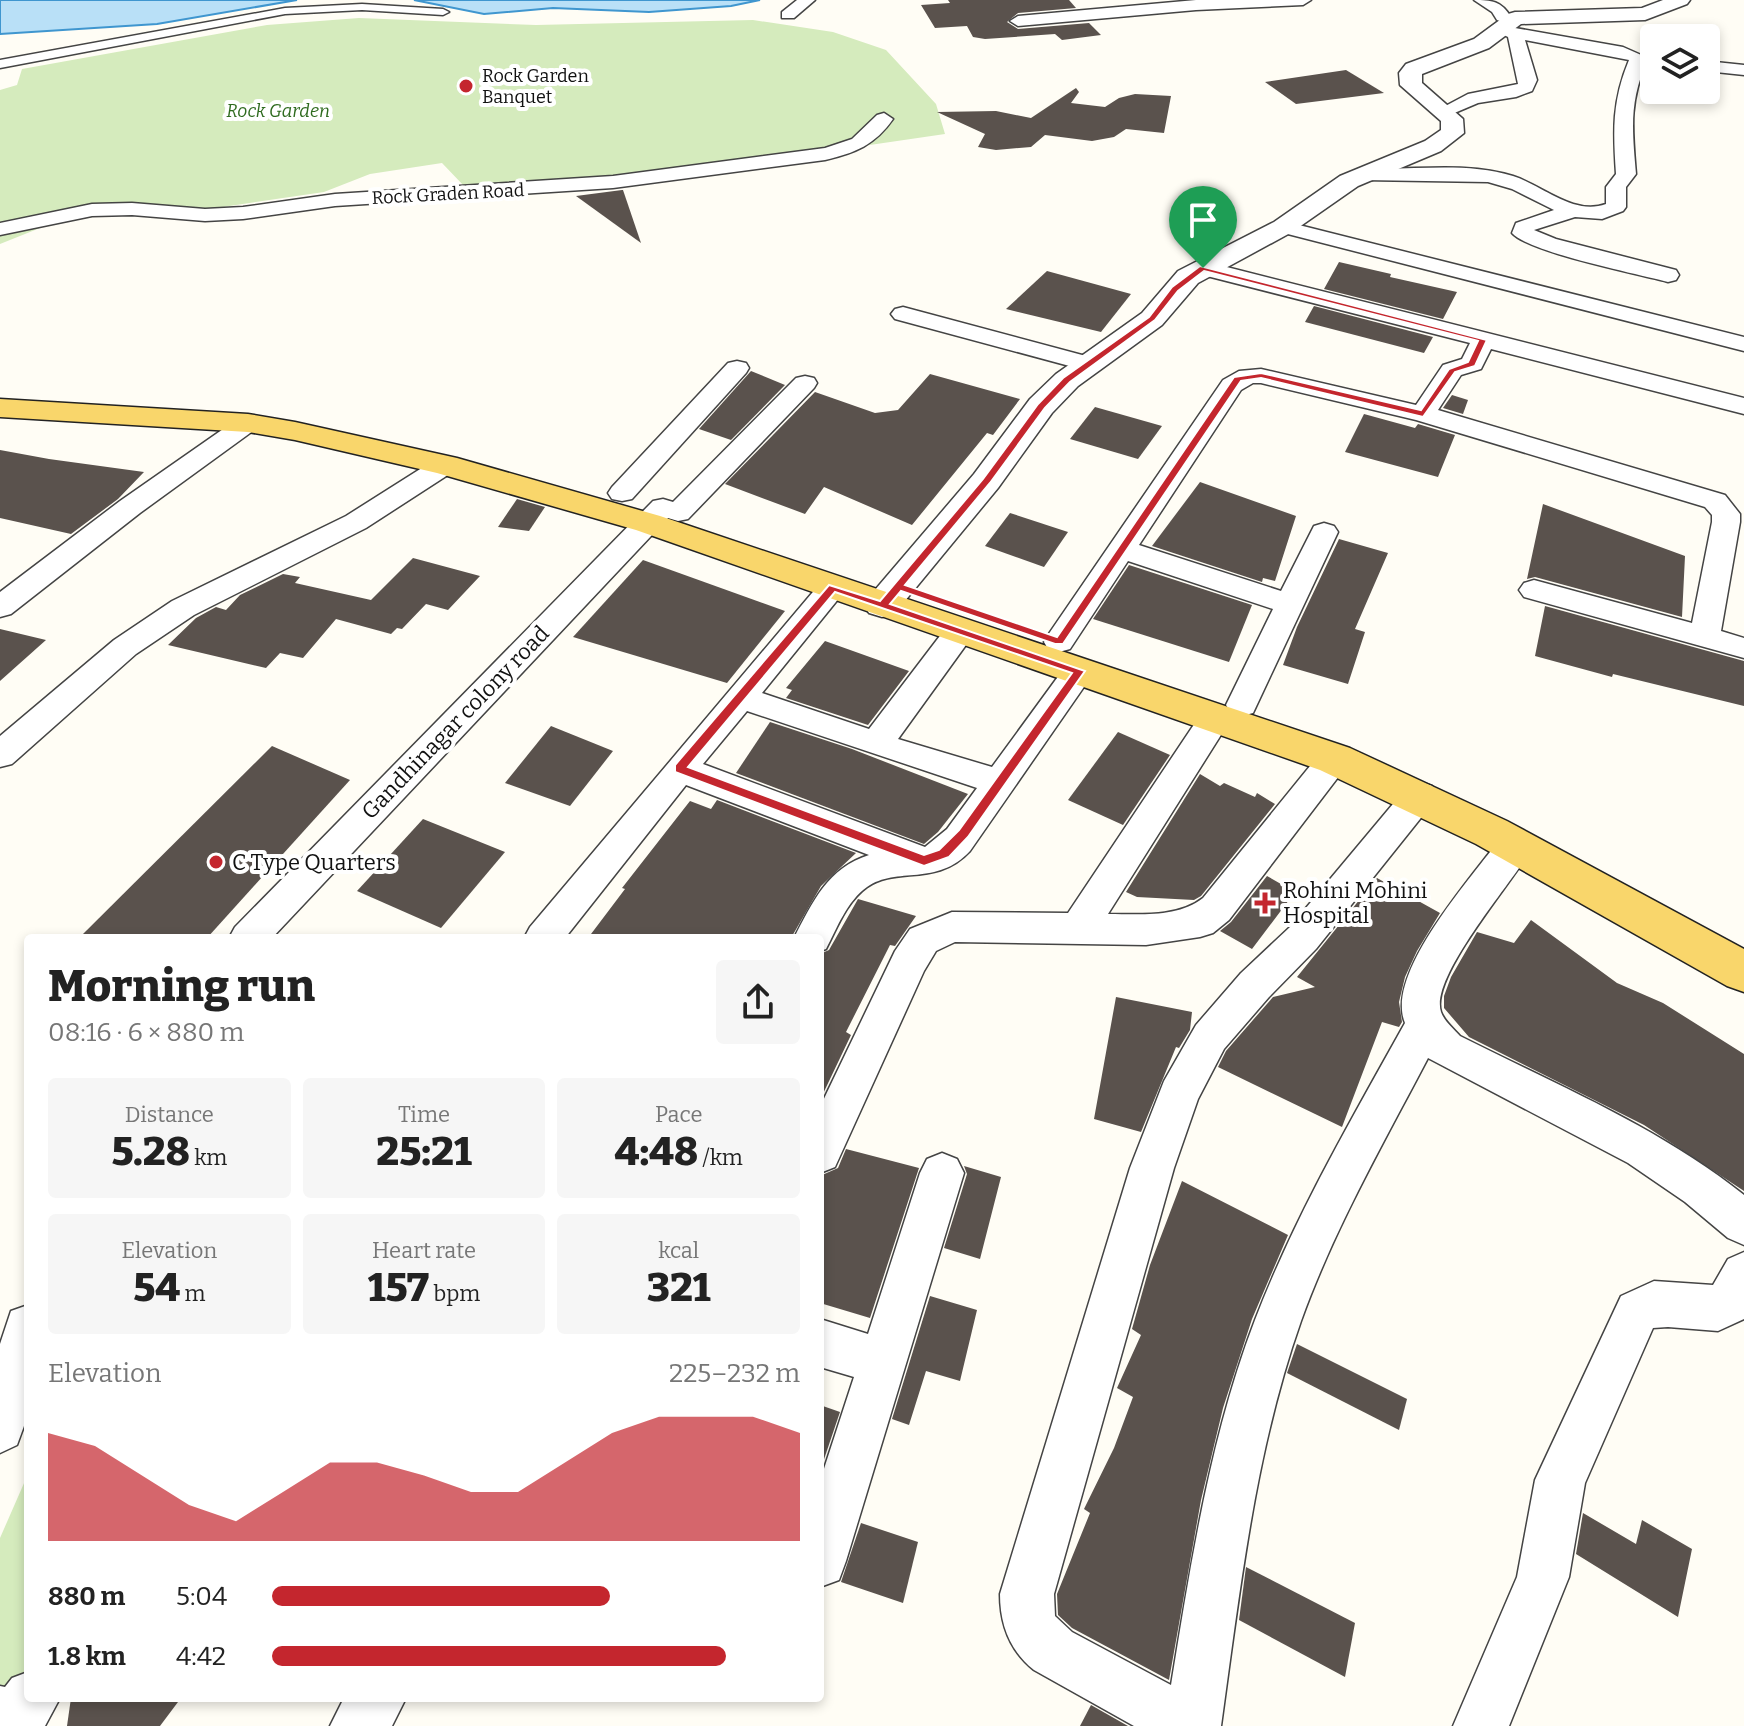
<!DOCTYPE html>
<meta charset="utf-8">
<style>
:root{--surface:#fff;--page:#f6f6f6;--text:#222;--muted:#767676;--accent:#c4262e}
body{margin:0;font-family:Bitter,serif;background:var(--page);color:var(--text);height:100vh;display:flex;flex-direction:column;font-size:30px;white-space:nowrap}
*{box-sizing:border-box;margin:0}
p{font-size:26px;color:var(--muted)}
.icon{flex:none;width:44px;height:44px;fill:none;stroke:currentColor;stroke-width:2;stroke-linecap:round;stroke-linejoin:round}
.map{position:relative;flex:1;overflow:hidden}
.panel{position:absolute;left:24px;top:934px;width:800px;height:768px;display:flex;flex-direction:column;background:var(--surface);border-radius:8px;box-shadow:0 4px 12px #0003}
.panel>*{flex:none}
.fabs{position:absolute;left:1640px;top:24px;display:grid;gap:16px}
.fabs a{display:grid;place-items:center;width:80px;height:80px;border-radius:8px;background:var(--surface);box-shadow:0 4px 12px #0003;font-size:40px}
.pin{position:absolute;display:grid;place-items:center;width:68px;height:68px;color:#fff;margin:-82px -34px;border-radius:50% 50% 50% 0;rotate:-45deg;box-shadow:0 0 8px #0007}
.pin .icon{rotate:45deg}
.round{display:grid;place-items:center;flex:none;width:84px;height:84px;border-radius:8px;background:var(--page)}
.overview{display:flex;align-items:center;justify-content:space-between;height:136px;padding:0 24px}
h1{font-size:44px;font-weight:800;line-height:60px}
.metrics{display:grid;grid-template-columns:repeat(3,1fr);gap:12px;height:136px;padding:8px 24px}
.metrics div{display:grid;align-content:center;border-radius:8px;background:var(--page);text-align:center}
.metrics b{font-size:40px;font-weight:800}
.metrics small{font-size:22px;font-weight:400}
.metrics p{font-size:22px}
.chart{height:224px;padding:16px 24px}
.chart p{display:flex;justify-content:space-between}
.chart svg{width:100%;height:144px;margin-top:8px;fill:var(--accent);opacity:.7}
ul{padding:0 24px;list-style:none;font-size:26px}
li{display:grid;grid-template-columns:128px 96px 1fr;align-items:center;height:60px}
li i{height:20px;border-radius:10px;background:var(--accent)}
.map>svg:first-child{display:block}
.green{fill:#d5ebbd}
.water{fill:#b9e0f7;stroke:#3f96cf;stroke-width:2}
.building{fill:#5a524d}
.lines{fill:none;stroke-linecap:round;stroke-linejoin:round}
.pedestrian-casing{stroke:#444;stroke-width:3}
.minor-casing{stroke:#444;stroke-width:3}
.tertiary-casing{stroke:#444;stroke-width:3}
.primary-casing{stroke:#222;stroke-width:3}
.pedestrian{fill:#fff;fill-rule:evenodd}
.minor{fill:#fff;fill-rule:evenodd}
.tertiary{fill:#fff;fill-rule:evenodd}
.primary{fill:#f9d66b;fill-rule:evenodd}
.route{fill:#c4262e;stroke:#fff;stroke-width:2;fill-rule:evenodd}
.poi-dot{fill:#c4262e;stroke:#fff;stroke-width:3}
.labels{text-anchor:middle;stroke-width:8;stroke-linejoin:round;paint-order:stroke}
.far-poi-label{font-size:18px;fill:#111;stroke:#fff;text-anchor:start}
.far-park-label{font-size:18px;font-style:italic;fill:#2f6b1f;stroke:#fff}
.far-street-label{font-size:18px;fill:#111;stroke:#fff}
.street-label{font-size:22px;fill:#111;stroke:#fff}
.poi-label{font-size:22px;fill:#111;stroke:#fff;text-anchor:start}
</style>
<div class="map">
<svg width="1744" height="1726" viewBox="0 0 1744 1726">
<rect width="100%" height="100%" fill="#fffdf5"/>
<!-- green -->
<g class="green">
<path d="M 359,18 L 536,25 L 753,20 L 833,32 L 886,50 L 936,104 L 945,134 L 527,195 L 464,186 L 442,163 L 370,174 L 324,192 L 216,208 L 129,211 L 50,224 L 0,244 L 0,90 L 17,85 L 22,69 L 267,25 Z"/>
<path d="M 28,1474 L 28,1674 L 0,1692 L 0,1538 Z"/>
</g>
<!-- water -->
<g class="water">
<path d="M 0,0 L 297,0 L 157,24 L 0,34 Z"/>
<path d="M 414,0 L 760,0 L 731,6 L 649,12 L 553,8 L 484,14 Z"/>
</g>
<!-- building -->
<g class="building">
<path d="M 948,0 L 1069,0 L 1076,8 L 1018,13 L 1007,22 L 1018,29 L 1089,23 L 1101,35 L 1062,40 L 1055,34 L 985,39 L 973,37 L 967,26 L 935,28 L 921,5 L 950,3 Z"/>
<path d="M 1346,70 L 1384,93 L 1296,104 L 1265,82 Z"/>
<path d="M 1076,88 L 1079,92 L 1071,103 L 1105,107 L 1119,98 L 1135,94 L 1171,96 L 1164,133 L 1126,129 L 1114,137 L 1092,141 L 1045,135 L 1031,147 L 996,150 L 978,147 L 985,134 L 937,112 L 996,111 L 1031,118 Z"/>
<path d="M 622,190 L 623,190 L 641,243 L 576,196 Z"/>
<path d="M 1339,262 L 1391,274 L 1390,277 L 1457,292 L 1443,319 L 1324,289 Z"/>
<path d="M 1047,271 L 1131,294 L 1101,332 L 1006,309 Z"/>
<path d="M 1314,306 L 1433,337 L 1424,353 L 1305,322 Z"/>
<path d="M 751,371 L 785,385 L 731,440 L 699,429 Z"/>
<path d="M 930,374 L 1020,399 L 993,435 L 987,433 L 912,525 L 824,487 L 805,514 L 725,484 L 815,392 L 875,413 L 898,410 Z"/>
<path d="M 1452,395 L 1468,400 L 1463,414 L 1443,408 Z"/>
<path d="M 1095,407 L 1162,426 L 1138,459 L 1070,439 Z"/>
<path d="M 1364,414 L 1415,428 L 1418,424 L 1455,435 L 1438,477 L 1345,452 Z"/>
<path d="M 0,450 L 49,459 L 144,472 L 118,499 L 71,534 L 0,518 Z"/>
<path d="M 1200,482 L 1296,516 L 1275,581 L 1263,578 L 1262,582 L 1152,546 Z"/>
<path d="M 517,499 L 545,507 L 529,531 L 498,527 Z"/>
<path d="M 1543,504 L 1685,556 L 1682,617 L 1535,577 L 1527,579 Z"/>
<path d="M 1010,513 L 1068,532 L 1044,567 L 985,546 Z"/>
<path d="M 1339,539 L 1388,553 L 1355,629 L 1365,632 L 1348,684 L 1283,665 L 1297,627 Z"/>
<path d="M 413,558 L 480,576 L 448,610 L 426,604 L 402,629 L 397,628 L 391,634 L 336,619 L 303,658 L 280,653 L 266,668 L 168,645 L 196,618 L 216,607 L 226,610 L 240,595 L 283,574 L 300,577 L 295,583 L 371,600 Z"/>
<path d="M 643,560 L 785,611 L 727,683 L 573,637 Z"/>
<path d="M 1129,565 L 1252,605 L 1229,662 L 1093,619 Z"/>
<path d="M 1545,606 L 1744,661 L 1744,706 L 1613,674 L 1612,677 L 1535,656 Z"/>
<path d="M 0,629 L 46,640 L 0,681 Z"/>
<path d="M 825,641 L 909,671 L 868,725 L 786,698 L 792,690 L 786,688 Z"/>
<path d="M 770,722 L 852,749 L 968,794 L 938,832 L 924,844 L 736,773 Z"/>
<path d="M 551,726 L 613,751 L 570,806 L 505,783 Z"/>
<path d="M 1118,732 L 1170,755 L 1123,825 L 1068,800 Z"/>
<path d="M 272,746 L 350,780 L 207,938 L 79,938 Z"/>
<path d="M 1200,774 L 1220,786 L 1224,783 L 1255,797 L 1257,793 L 1275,804 L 1201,896 L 1194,900 L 1137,897 L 1126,892 Z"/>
<path d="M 717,800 L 856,853 L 821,886 L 791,938 L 588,938 L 625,889 L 622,888 L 690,801 L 711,809 Z"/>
<path d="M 423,819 L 505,852 L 441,928 L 357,891 Z"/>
<path d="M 1267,876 L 1295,892 L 1252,949 L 1220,931 L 1231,922 Z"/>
<path d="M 1377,878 L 1440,913 L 1417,951 L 1405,977 L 1399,1002 L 1402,1022 L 1399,1027 L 1382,1022 L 1342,1127 L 1218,1067 L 1226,1051 L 1273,997 L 1315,987 L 1297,977 Z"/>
<path d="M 858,899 L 916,916 L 895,946 L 890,945 L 846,1032 L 851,1035 L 820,1100 L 820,954 L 829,950 Z"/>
<path d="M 1531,920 L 1617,983 L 1663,1003 L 1744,1054 L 1744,1191 L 1644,1125 L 1469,1037 L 1444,1008 L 1444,996 L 1451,977 L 1477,932 L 1514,943 Z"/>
<path d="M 1116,997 L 1192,1012 L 1190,1030 L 1179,1048 L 1176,1047 L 1141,1132 L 1094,1119 Z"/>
<path d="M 846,1149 L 919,1168 L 870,1318 L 820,1303 L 820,1176 L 838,1168 Z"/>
<path d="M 964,1166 L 1001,1177 L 980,1259 L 944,1248 L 967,1174 Z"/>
<path d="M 1182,1181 L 1288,1235 L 1252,1319 L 1223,1408 L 1201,1500 L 1169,1680 L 1072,1628 L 1058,1615 L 1057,1594 L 1090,1513 L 1084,1509 L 1114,1448 L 1133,1397 L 1117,1388 L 1141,1335 L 1132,1329 L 1150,1265 Z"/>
<path d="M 930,1296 L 977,1310 L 960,1381 L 926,1371 L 909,1425 L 892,1419 Z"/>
<path d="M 1297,1344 L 1407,1399 L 1399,1430 L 1287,1373 Z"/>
<path d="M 820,1405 L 840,1412 L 820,1471 Z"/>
<path d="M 1583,1513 L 1636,1544 L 1642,1520 L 1692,1549 L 1678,1617 L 1576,1554 Z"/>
<path d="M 861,1523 L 918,1542 L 903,1603 L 841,1582 Z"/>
<path d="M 1246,1567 L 1355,1623 L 1345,1677 L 1239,1620 Z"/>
<path d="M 71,1698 L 181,1698 L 160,1726 L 67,1726 Z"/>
<path d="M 1091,1705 L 1128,1726 L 1080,1726 Z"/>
</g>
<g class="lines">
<!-- pedestrian casing -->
<g class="pedestrian-casing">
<path id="pedestrian" d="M 362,4 L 443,9 L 449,12 L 443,15 L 362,10 L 285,14 L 0,68 L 0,60 L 285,8 Z"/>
</g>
<!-- minor casing -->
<g class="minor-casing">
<g id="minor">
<path d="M 797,0 L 815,0 L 794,18 L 782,18 L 782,12 Z"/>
<path d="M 1196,0 L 1311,0 L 1303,5 L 1196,10 L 1018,26 L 1010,21 L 1018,16 Z"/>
<path d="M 1474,0 C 1492,0 1501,1 1511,17 L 1503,22 L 1497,20 L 1492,12 Z"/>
<path d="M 1504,26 L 1623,47 L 1648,58 C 1629,102 1632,127 1636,174 L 1626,187 L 1626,207 L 1623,211 L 1602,219 L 1575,217 L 1534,230 L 1556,239 L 1676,270 L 1679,275 L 1676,280 L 1668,282 C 1638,274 1528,252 1512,233 L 1516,223 L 1554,210 L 1512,189 L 1488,182 L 1363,180 L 1353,174 L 1363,168 C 1412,171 1465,161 1513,176 C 1542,185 1573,216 1606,204 L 1606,187 L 1616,174 C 1613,130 1612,101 1629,60 L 1525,40 L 1537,80 L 1532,91 L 1516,97 L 1478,103 L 1445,117 L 1436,111 L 1468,94 L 1518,84 L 1508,37 L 1496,31 Z"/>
<path d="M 1706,61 L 1744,65 L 1744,75 L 1706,71 Z"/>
<path d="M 884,113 L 893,119 C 875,145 855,153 825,160 L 613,188 L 335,206 L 243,219 L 205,221 L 132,215 L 92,216 L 0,235 L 0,223 L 92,204 L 132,203 L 205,209 L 243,207 L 335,194 L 613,176 L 825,148 L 852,139 L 877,115 Z"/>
<path d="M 1283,221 L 1744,337 L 1744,351 L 1276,231 L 1272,227 L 1276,223 Z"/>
<path d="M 1203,261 L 1744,398 L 1744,414 L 1491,349 L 1481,369 L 1461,375 L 1438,410 L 1725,495 L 1740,514 L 1740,522 L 1721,631 L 1744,638 L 1744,658 L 1524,597 L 1519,590 L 1524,583 L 1534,580 L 1692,623 L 1712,522 L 1712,515 L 1705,507 L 1416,420 L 1261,383 L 1253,383 L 1241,390 L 1139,545 L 1281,591 L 1314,526 L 1324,523 L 1334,526 L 1338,532 L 1253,713 L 1242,716 L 1231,713 L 1226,705 L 1273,609 L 1128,561 L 1070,649 L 1059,652 L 1048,649 L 1044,642 L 1048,635 L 1223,380 L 1239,371 L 1261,369 L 1416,405 L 1443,365 L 1462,359 L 1470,343 L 1195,273 L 1192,268 Z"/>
<path d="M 903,307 L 1097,359 L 1100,364 L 1097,369 L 1088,371 L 895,319 L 891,314 L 895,309 Z"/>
<path d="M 737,361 L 746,363 L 749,368 L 746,373 L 632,499 L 622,501 L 612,499 L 608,493 L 612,487 L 728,363 Z"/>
<path d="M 805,376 L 814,378 L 817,383 L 814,388 L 688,519 L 678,521 L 668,518 L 272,938 L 229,938 L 235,927 L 653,501 L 663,499 L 673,502 L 796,378 Z"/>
<path d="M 248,415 L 257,418 L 261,423 L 257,428 L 140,513 L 11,614 L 0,617 L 0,592 L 120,501 L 239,418 Z"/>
<path d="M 445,457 L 454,459 L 458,465 L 454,471 L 366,528 L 194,615 L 136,654 L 12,764 L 0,767 L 0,736 L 114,640 L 172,601 L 346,516 L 436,459 Z"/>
<path d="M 833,577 L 843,580 L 848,587 L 762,693 L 869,729 L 949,624 L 960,621 L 971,624 L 975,631 L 971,638 L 898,739 L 992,767 L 1068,663 L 1079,660 L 1090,663 L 1095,671 L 970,851 C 937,887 897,866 867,887 C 847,901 837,928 826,949 L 820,951 L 820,938 L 794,938 C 813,901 828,868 869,855 L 686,785 L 565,938 L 524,938 L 530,927 L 823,580 ZM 747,711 L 977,788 L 947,829 L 925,847 L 703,764 Z"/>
<path d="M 1215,707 L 1227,711 L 1231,719 L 1108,914 C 1139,914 1178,918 1203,898 L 1323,750 L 1335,747 L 1347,750 L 1352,759 L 1229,920 L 1213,933 L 1200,937 L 1146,945 L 955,942 L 936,951 L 924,971 L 835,1167 L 820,1173 L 820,1107 L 895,951 L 910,929 L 952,912 L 1068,913 L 1203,711 Z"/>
<path d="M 1420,782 L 1432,786 L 1437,795 L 1432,804 L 1316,949 L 1269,997 L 1224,1049 L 1198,1099 L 1174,1168 L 1054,1594 L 1055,1616 L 1072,1632 L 1171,1685 C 1191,1563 1210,1437 1255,1320 C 1295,1216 1351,1120 1405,1023 C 1384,973 1474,875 1503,835 L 1516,831 L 1529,835 L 1534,845 C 1515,880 1429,976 1441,1012 C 1444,1021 1454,1029 1460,1036 C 1557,1085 1659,1127 1744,1195 L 1744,1245 L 1728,1238 L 1685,1202 L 1628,1163 L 1428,1058 C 1383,1144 1334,1229 1301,1321 C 1255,1451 1240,1590 1221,1726 L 1134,1726 L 1034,1670 C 1010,1651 1000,1625 1000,1594 L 1130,1168 L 1164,1081 L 1196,1025 L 1241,973 L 1290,927 L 1408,786 Z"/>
<path d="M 942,1153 L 957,1159 L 964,1173 L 846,1561 L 839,1580 L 820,1587 L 820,1481 L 854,1377 L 820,1367 L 820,1319 L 868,1334 L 920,1173 L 927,1159 Z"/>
<path d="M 1744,1252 L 1744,1319 L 1718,1331 L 1668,1327 L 1653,1328 L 1585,1483 L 1569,1577 L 1509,1726 L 1453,1726 L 1517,1577 L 1535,1480 L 1621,1296 L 1654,1281 L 1713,1285 L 1728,1259 Z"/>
<path d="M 28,1305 L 28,1415 L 17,1445 L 0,1453 L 0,1344 L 11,1311 Z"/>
<path d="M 28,1672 L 28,1698 L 60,1698 L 45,1726 L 0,1726 L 0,1686 L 5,1687 L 12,1678 Z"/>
<path d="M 344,1698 L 406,1698 L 392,1726 L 330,1726 Z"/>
</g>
</g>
<!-- tertiary casing -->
<g class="tertiary-casing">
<path id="tertiary" d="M 1663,0 L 1690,0 L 1687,4 L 1645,20 L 1521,24 L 1489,48 L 1422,74 L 1422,83 L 1463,119 L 1464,133 L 1441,151 L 1358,186 L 1292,232 L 1198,283 L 1162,325 L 1078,386 L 1052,413 L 998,488 L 895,613 L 882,617 L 869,613 L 864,605 L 869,597 L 974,474 L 1030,399 L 1056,374 L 1142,313 L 1178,271 L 1274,222 L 1340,176 L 1425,141 L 1441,130 L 1441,121 L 1400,85 L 1399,73 L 1406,64 L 1474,39 L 1508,14 L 1515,12 L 1642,8 Z"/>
</g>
<!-- primary casing -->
<g class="primary-casing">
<path id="primary" d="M 0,399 L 248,414 L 295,422 L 457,458 L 660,516 L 1350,748 L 1507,821 L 1744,949 L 1744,992 L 1727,986 L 1476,844 L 1320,770 L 636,530 L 437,473 L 295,440 L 248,432 L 0,417 Z"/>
</g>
<!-- pedestrian -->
<use href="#pedestrian" class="pedestrian"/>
<!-- minor -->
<use href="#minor" class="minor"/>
<!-- tertiary -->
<use href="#tertiary" class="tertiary"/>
<!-- primary -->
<use href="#primary" class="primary"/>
</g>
<!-- route -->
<path class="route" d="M 1200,266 L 1487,340 L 1475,366 L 1455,372 L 1423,417 L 1261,378 L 1241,381 L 1063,644 L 1055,644 L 901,591 L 890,604 L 1085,671 L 968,837 L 949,857 L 924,866 L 675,772 L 675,765 L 829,585 L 880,601 L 983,479 L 1038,404 L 1063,378 L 1149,317 L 1172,287 ZM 1204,271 L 1478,341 L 1468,362 L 1449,369 L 1421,410 L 1261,373 L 1234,377 L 1057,637 L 905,585 L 990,483 L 1045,408 L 1070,382 L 1155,320 L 1178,291 ZM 835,592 L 1072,673 L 959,830 L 939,850 L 924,855 L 688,767 Z"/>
<!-- markers -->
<g class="poi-dot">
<circle cx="466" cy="86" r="8"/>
<circle cx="216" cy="862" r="8"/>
<path d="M1261 891h8v8h8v8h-8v8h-8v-8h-8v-8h8z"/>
</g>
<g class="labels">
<!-- far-poi labels -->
<g class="far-poi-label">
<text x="482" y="82">Rock Garden<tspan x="482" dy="21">Banquet</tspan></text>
</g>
<!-- far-park labels -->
<g class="far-park-label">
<text x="278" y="117">Rock Garden</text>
</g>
<!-- far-street labels -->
<g class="far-street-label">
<text transform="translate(448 194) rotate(-3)" y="6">Rock Graden Road</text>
</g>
<!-- street labels -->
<g class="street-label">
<text transform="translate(455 722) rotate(-46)" y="8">Gandhinagar colony road</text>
</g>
<!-- poi labels -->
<g class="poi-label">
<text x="232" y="870">C Type Quarters</text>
<text x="1283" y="898">Rohini Mohini<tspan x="1283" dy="25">Hospital</tspan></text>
</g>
</g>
</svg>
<div class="fabs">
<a><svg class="icon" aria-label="layers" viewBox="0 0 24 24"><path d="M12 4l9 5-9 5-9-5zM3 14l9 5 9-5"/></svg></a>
</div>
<div class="pin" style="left:1203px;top:268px;background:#1e9e55"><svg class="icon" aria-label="arrive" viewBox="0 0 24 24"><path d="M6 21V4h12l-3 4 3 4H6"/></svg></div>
<section class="panel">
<div class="overview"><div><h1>Morning run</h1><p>08:16 · 6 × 880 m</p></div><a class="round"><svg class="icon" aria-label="share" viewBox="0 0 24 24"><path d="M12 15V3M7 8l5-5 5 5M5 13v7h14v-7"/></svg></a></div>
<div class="metrics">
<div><p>Distance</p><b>5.28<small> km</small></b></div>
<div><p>Time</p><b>25:21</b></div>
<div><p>Pace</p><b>4:48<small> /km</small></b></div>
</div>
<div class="metrics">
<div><p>Elevation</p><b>54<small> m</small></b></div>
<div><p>Heart rate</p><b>157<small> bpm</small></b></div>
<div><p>kcal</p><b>321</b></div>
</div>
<div class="chart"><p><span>Elevation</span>225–232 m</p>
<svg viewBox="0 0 160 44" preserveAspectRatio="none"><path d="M0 44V11L10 15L20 24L30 33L40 38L50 29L60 20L70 20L80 24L90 29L100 29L110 20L120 11L130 6L140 6L150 6L160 11V44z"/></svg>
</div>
<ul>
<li><b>880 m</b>5:04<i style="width:64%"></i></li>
<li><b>1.8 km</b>4:42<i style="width:86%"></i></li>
</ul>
</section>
</div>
